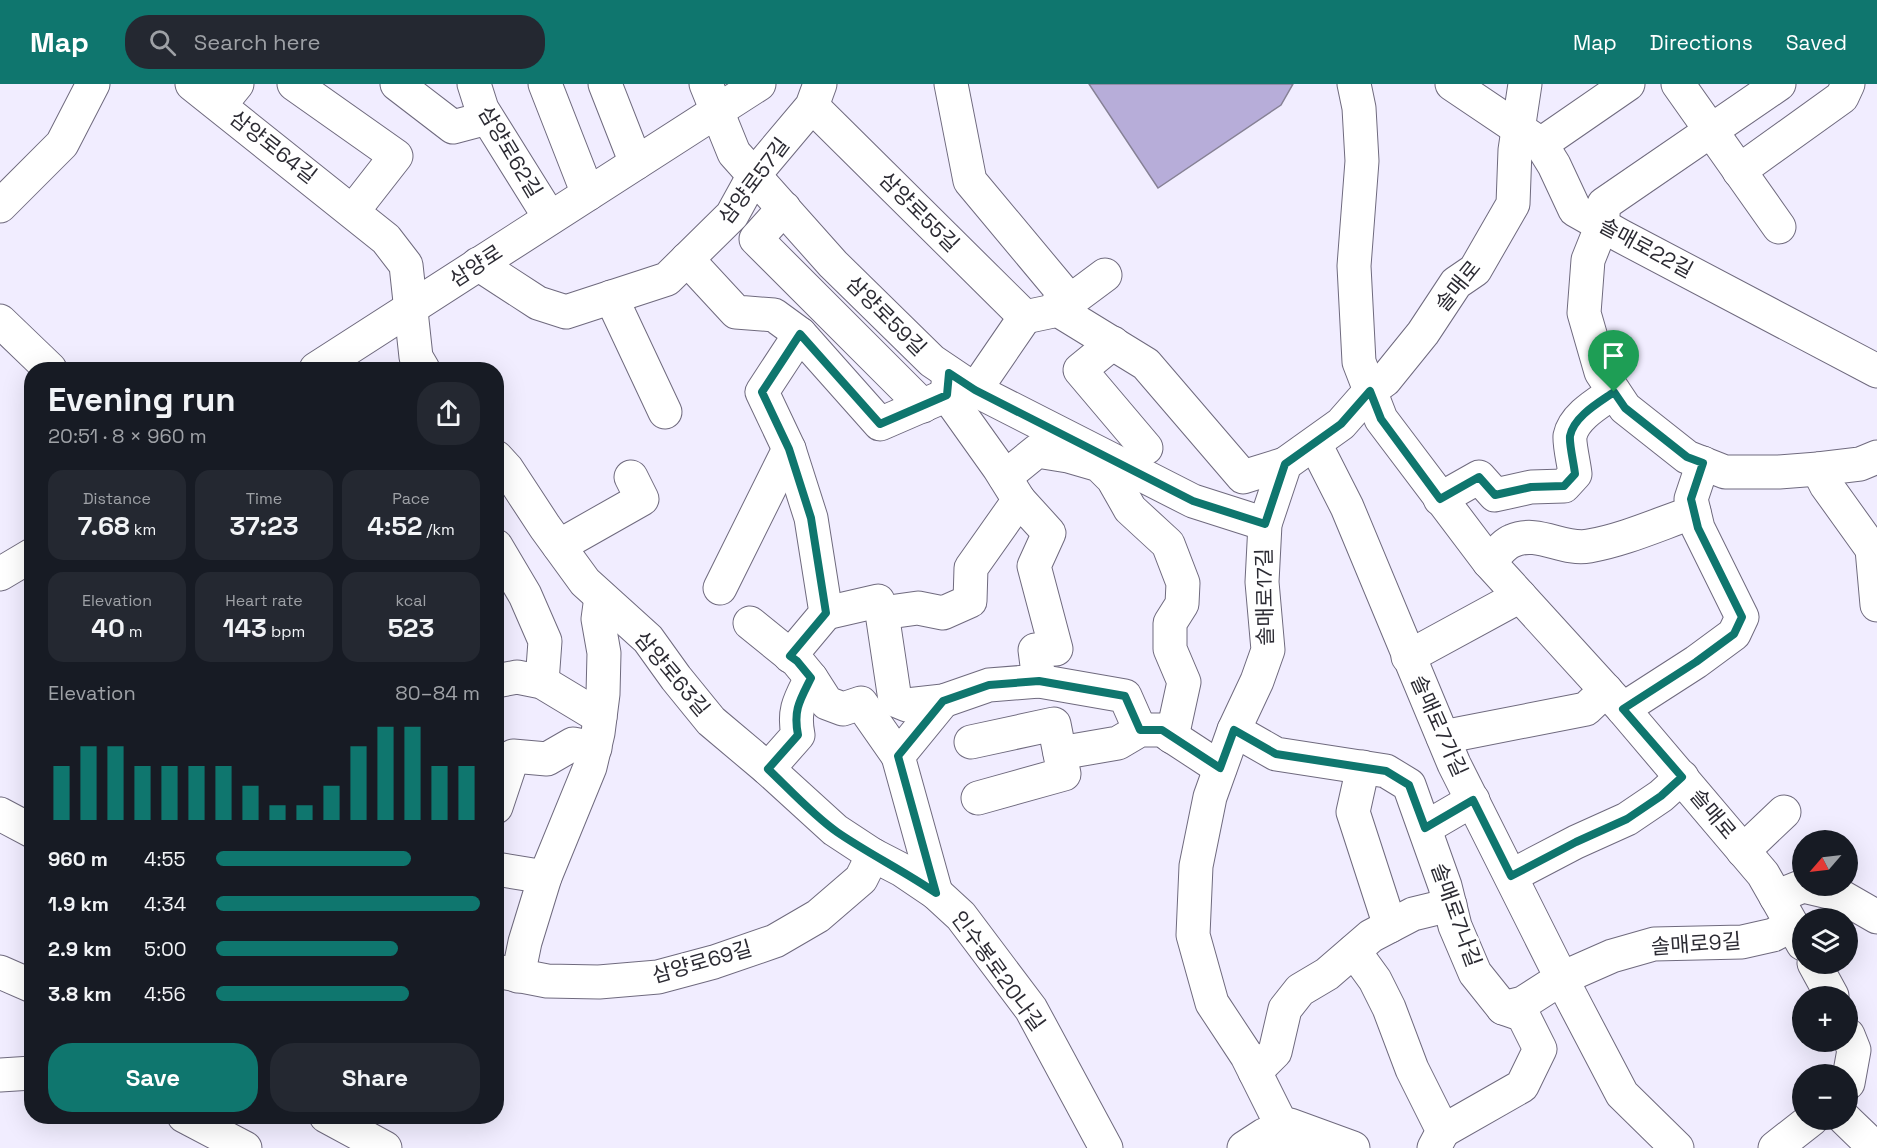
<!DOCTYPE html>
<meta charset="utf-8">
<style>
:root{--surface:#171b24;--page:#242831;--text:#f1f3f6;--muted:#9ea1a6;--accent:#0f766e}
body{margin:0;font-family:"Space Grotesk","Noto Sans KR",sans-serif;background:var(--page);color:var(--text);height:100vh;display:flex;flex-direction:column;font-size:22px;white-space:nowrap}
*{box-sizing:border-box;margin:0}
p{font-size:20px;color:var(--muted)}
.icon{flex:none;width:33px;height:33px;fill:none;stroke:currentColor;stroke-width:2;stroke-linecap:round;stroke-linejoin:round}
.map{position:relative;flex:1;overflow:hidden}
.details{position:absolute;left:24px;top:278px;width:480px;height:762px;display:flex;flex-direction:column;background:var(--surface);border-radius:24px;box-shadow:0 6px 24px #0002}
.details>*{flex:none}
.needle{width:39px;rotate:242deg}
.fabs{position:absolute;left:1792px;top:746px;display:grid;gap:12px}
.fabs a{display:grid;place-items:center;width:66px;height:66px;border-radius:50%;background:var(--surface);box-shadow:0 6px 24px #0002;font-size:30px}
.pin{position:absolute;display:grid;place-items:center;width:51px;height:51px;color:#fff;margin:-62px -26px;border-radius:50% 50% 50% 0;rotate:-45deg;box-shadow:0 0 6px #0007}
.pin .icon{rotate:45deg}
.round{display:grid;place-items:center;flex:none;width:63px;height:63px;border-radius:24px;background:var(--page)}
.overview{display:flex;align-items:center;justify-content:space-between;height:102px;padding:0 24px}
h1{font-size:33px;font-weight:600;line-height:45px}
.figures{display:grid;grid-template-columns:repeat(3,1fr);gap:9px;height:102px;padding:6px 24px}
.figures div{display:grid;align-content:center;border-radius:15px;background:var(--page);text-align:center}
.figures b{font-size:26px;font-weight:600}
.figures small{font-size:16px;font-weight:400}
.figures p{font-size:16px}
.chart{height:168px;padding:12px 24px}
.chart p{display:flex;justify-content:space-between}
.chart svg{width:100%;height:108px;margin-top:6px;stroke:var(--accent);stroke-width:6}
.primary-button{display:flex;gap:12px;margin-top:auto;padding:12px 24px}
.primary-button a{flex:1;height:69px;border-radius:24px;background:var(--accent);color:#fff;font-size:24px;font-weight:600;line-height:69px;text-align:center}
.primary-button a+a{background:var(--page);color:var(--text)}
ul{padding:0 24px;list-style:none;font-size:20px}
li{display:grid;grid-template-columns:96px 72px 1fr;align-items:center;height:45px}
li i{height:15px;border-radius:8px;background:var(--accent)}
header{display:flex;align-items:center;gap:36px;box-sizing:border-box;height:84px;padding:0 30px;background:var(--accent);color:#fff}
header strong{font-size:28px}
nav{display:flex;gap:33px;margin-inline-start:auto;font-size:21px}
.search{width:420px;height:54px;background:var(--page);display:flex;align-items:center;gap:15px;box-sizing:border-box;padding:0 21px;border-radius:24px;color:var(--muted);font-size:22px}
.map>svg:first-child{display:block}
.building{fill:#b7add9;stroke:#868195;stroke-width:1.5}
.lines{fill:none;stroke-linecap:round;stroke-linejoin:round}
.minor-casing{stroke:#6f6a7e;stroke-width:35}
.major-casing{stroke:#6f6a7e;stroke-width:35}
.minor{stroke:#fff;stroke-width:33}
.major{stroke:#fff;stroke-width:33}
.route-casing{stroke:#fff;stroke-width:12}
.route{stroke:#0f766e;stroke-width:8}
.labels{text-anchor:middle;stroke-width:6;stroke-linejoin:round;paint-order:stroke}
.street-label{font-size:21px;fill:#2c2b33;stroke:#fff}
</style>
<header>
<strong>Map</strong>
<div class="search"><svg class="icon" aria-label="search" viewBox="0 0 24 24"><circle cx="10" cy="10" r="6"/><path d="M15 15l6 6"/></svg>Search here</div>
<nav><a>Map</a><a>Directions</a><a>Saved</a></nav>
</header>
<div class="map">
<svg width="1877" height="1064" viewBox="0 0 1877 1064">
<rect width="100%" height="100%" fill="#f1edff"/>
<!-- building -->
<path class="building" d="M 1089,0 L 1293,0 L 1281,21 L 1158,104 Z"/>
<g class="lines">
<!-- minor casing -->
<g class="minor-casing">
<g id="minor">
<path d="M 192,0 L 386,155 L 406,181 L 416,273 L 423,285"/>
<path d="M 294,0 L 396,72 L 353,127"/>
<path d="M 397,0 L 453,43 L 487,34"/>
<path d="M 474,0 L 482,25 L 550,134"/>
<path d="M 545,0 L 588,110"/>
<path d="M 605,0 L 636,79"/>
<path d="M 706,0 L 734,69 L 833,180 L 932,277 L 975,306 L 1193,417 L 1265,440"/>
<path d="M 951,0 L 970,97 L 1061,206 L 1058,226"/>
<path d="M 1354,0 L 1359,24 L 1362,77 L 1354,182 L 1359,278 L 1381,335 L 1489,478 L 1623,625 L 1763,790 L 1803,860"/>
<path d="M 1452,0 L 1541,60 L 1554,81 L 1575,126 L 1621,152 L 1877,287"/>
<path d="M 1678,0 L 1779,143"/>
<path d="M 1779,0 L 1604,120 L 1602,141 L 1588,176 L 1584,229 L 1601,288 L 1625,324 L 1687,373 L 1725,388 L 1779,388 L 1818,385 L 1860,380 L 1877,373"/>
<path d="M 220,21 L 237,0"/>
<path d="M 812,22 L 1025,233 L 975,306"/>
<path d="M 1541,60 L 1628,0"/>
<path d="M 1739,87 L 1842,13 L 1848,0"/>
<path d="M 0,122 L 62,60 L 93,0"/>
<path d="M 784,124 L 756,155 L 923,322"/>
<path d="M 687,175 L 736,228 L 774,231 L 800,250 L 880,340 L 947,311"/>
<path d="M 478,180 L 538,219 L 566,228 L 667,195 L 732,131 L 754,91 L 812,22 L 820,0"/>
<path d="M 611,213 L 665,328"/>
<path d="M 1058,226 L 1105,191"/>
<path d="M 1025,233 L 1058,226 L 1146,280 L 1243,393 L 1285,380"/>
<path d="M 0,237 L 50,285"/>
<path d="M 1113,259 L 1080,286 L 1146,364"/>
<path d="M 949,289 L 947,311 L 999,384 L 1019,416 L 971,484 L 970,517 L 943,529 L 918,524 L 882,529 L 895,616 L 907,621 L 943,617 L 989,601 L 1039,597 L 1125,612 L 1140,646"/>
<path d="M 1315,360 L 1347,423 L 1454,680 L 1569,909 L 1622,1010 L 1677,1064"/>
<path d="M 496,373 L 507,385 L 545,443 L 585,498 L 648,555 L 676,594 L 711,637 L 768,685 L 835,746 L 873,771 L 902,786 L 936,809 L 961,832 L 1031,925 L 1106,1064"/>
<path d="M 1818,385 L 1826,401 L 1872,465 L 1877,521"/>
<path d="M 1005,393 L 1037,367 L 1068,372 L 1099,381 L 1113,395 L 1130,425 L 1168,460 L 1183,499 L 1182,520 L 1170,539 L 1170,565 L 1184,598 L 1172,653"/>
<path d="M 1440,415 L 1479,393 L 1495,411 L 1531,403 L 1564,402 L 1575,390 C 1574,380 1569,360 1570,352 C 1574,332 1600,318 1614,308"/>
<path d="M 1019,416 L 1049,449 L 1034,482 L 1056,565 L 1035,566 L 1039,597"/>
<path d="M 496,462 L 525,511 L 545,557 L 542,598"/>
<path d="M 559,462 L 642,415 L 631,393"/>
<path d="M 1489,478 C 1495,472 1504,460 1512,457 C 1538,445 1563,467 1589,462 C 1624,456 1659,440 1694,428"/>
<path d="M 720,504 L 789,365"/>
<path d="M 826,529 L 878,517 L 882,529"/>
<path d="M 750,539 L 797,577 L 811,594 C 800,616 793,626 798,651 L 768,685"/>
<path d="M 790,572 L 826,529 L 811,434 L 789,365 L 762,308 L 800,250"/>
<path d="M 1408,573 L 1520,512"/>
<path d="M 811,594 L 827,619 L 843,625 L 861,619 L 898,672"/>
<path d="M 496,597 L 517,593 L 542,598 L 600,633"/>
<path d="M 1623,625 L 1696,578 L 1734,550 L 1742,533 L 1698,444 L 1691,415 L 1703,379"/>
<path d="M 1234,646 L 1276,670 L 1386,687 L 1409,701 L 1445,802 L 1455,842 L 1475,889 L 1503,924 L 1523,931 L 1540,965 L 1522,1002 L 1443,1047"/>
<path d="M 1443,653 L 1586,625 L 1606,606"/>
<path d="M 971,658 L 1054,640 L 1064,690 L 978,714"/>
<path d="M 1060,669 L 1118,659 L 1140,646 L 1162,646 L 1220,684"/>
<path d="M 1363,683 L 1353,728 L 1390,842"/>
<path d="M 496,723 L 513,672 L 547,675 L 573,660 L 595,664"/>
<path d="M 0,730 L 32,747"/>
<path d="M 1425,744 L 1473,716"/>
<path d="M 1743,767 L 1784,728"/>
<path d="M 496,785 L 545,793"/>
<path d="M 1511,792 L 1576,758 L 1627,735 L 1661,712 L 1682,693"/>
<path d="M 936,809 L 898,672 L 943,617"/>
<path d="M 1776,813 L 1803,802 L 1837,810 L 1877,833"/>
<path d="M 1354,867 L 1375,896 L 1389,924 L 1412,985 L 1443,1047 L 1434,1064"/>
<path d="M 1814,879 L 1832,912"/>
<path d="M 496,887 L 547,897 L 599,898 L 658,893 L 714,878 L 775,857 L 818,832 L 861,795 L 873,771"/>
<path d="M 0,888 L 32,902"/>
<path d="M 518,892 L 525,858 L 545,793 L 590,683 L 598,649 L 603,610 L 604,569 L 598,535 L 601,513"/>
<path d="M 1503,924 L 1523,919 L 1562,894 L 1612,872 L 1654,860 L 1742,858 L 1773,851 L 1792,841"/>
<path d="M 1848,951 L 1854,966 L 1848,999"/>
<path d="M 1255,988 L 1275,968 L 1285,925 L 1300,906 L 1327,890 L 1371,852 L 1413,830 L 1450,821"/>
<path d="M 0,991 L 32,989"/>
<path d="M 184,1032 L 245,1064"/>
<path d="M 326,1032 L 385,1064"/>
<path d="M 1845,1035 L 1875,1064"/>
<path d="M 1244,1064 L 1264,1051 L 1290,1041 L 1353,1064"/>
<path d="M 1293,1064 L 1247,972 L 1212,919 L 1193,851 L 1196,782 L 1210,713 L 1234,646 L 1257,597 L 1268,566 L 1262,498 L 1265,440 L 1285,380 L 1341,340 L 1370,307 L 1385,296 L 1423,249 L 1456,199 L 1475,186 L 1513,120 L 1515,66 L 1525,0"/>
<path d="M 1775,1064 L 1812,1035"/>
</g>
</g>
<!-- major casing -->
<g class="major-casing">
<g id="major">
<path d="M 316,285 L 759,0"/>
<path d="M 0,490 L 32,471"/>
</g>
</g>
<!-- minor -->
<use href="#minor" class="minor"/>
<!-- major -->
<use href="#major" class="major"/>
</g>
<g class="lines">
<!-- route casing -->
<g class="route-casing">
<path id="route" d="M 800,250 L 880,340 L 947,311 L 949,289 L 975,306 L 1193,417 L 1265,440 L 1285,380 L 1341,340 L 1370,307 L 1381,335 L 1440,415 L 1479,393 L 1495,411 L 1531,403 L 1564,402 L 1575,390 C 1574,380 1569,360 1570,352 C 1574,332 1600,318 1614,308 L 1625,324 L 1687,373 L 1703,379 L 1691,415 L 1698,444 L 1742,533 L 1734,550 L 1696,578 L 1623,625 L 1682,693 L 1661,712 L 1627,735 L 1576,758 L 1511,792 L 1473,716 L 1425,744 L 1409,701 L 1386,687 L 1276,670 L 1234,646 L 1220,684 L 1162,646 L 1140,646 L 1125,612 L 1039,597 L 989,601 L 943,617 L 898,672 L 936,809 C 904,787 869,770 837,748 C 814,732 789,705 768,685 L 798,651 C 793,626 800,616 811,594 L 797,577 L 790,572 L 826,529 L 811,434 L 789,365 L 762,308 Z"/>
</g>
<!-- route -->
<use href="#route" class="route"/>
</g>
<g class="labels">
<!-- street labels -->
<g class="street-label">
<text transform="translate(273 63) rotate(38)" y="7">삼양로64길</text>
<text transform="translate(510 68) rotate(59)" y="7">삼양로62길</text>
<text transform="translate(754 97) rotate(-53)" y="7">삼양로57길</text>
<text transform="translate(919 128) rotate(45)" y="7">삼양로55길</text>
<text transform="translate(1646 164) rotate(28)" y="7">솔매로22길</text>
<text transform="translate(476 182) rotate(-33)" y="7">삼양로</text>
<text transform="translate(1458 202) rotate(-51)" y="7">솔매로</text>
<text transform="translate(886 232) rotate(45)" y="7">삼양로59길</text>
<text transform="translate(1265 513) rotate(-91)" y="7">솔매로17길</text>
<text transform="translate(672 590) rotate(50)" y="7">삼양로63길</text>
<text transform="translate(1439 642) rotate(66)" y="7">솔매로7가길</text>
<text transform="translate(1713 730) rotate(50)" y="7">솔매로</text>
<text transform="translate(1456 831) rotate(70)" y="7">솔매로7나길</text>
<text transform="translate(1696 860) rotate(-4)" y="7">솔매로9길</text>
<text transform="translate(702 878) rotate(-16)" y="7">삼양로69길</text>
<text transform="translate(998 887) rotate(54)" y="7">인수봉로20나길</text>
</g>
</g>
</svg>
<div class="fabs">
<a><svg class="needle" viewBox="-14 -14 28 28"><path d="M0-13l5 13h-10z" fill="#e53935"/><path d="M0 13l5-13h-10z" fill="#9ea1a6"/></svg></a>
<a><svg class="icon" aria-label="layers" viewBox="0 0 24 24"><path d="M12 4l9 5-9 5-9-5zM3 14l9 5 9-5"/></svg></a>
<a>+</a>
<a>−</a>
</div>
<div class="pin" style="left:1614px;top:308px;background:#1e9e55"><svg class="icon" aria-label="arrive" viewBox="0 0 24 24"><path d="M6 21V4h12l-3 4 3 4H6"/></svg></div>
<section class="details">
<div class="overview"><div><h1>Evening run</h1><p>20:51 · 8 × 960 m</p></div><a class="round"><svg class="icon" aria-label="share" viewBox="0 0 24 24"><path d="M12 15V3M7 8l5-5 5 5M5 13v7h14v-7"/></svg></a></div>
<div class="figures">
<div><p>Distance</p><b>7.68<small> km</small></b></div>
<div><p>Time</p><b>37:23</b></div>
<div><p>Pace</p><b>4:52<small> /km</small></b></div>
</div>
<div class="figures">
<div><p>Elevation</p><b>40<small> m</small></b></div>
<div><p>Heart rate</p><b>143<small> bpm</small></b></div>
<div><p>kcal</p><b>523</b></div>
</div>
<div class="chart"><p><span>Elevation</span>80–84 m</p>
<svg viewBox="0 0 160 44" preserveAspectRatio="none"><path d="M5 44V22M15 44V14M25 44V14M35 44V22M45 44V22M55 44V22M65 44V22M75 44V30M85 44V38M95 44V38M105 44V30M115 44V14M125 44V6M135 44V6M145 44V22M155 44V22"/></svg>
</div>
<ul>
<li><b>960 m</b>4:55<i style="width:74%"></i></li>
<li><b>1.9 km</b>4:34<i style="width:100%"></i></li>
<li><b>2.9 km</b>5:00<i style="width:69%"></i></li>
<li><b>3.8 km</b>4:56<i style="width:73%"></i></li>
</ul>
<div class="primary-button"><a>Save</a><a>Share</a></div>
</section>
</div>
